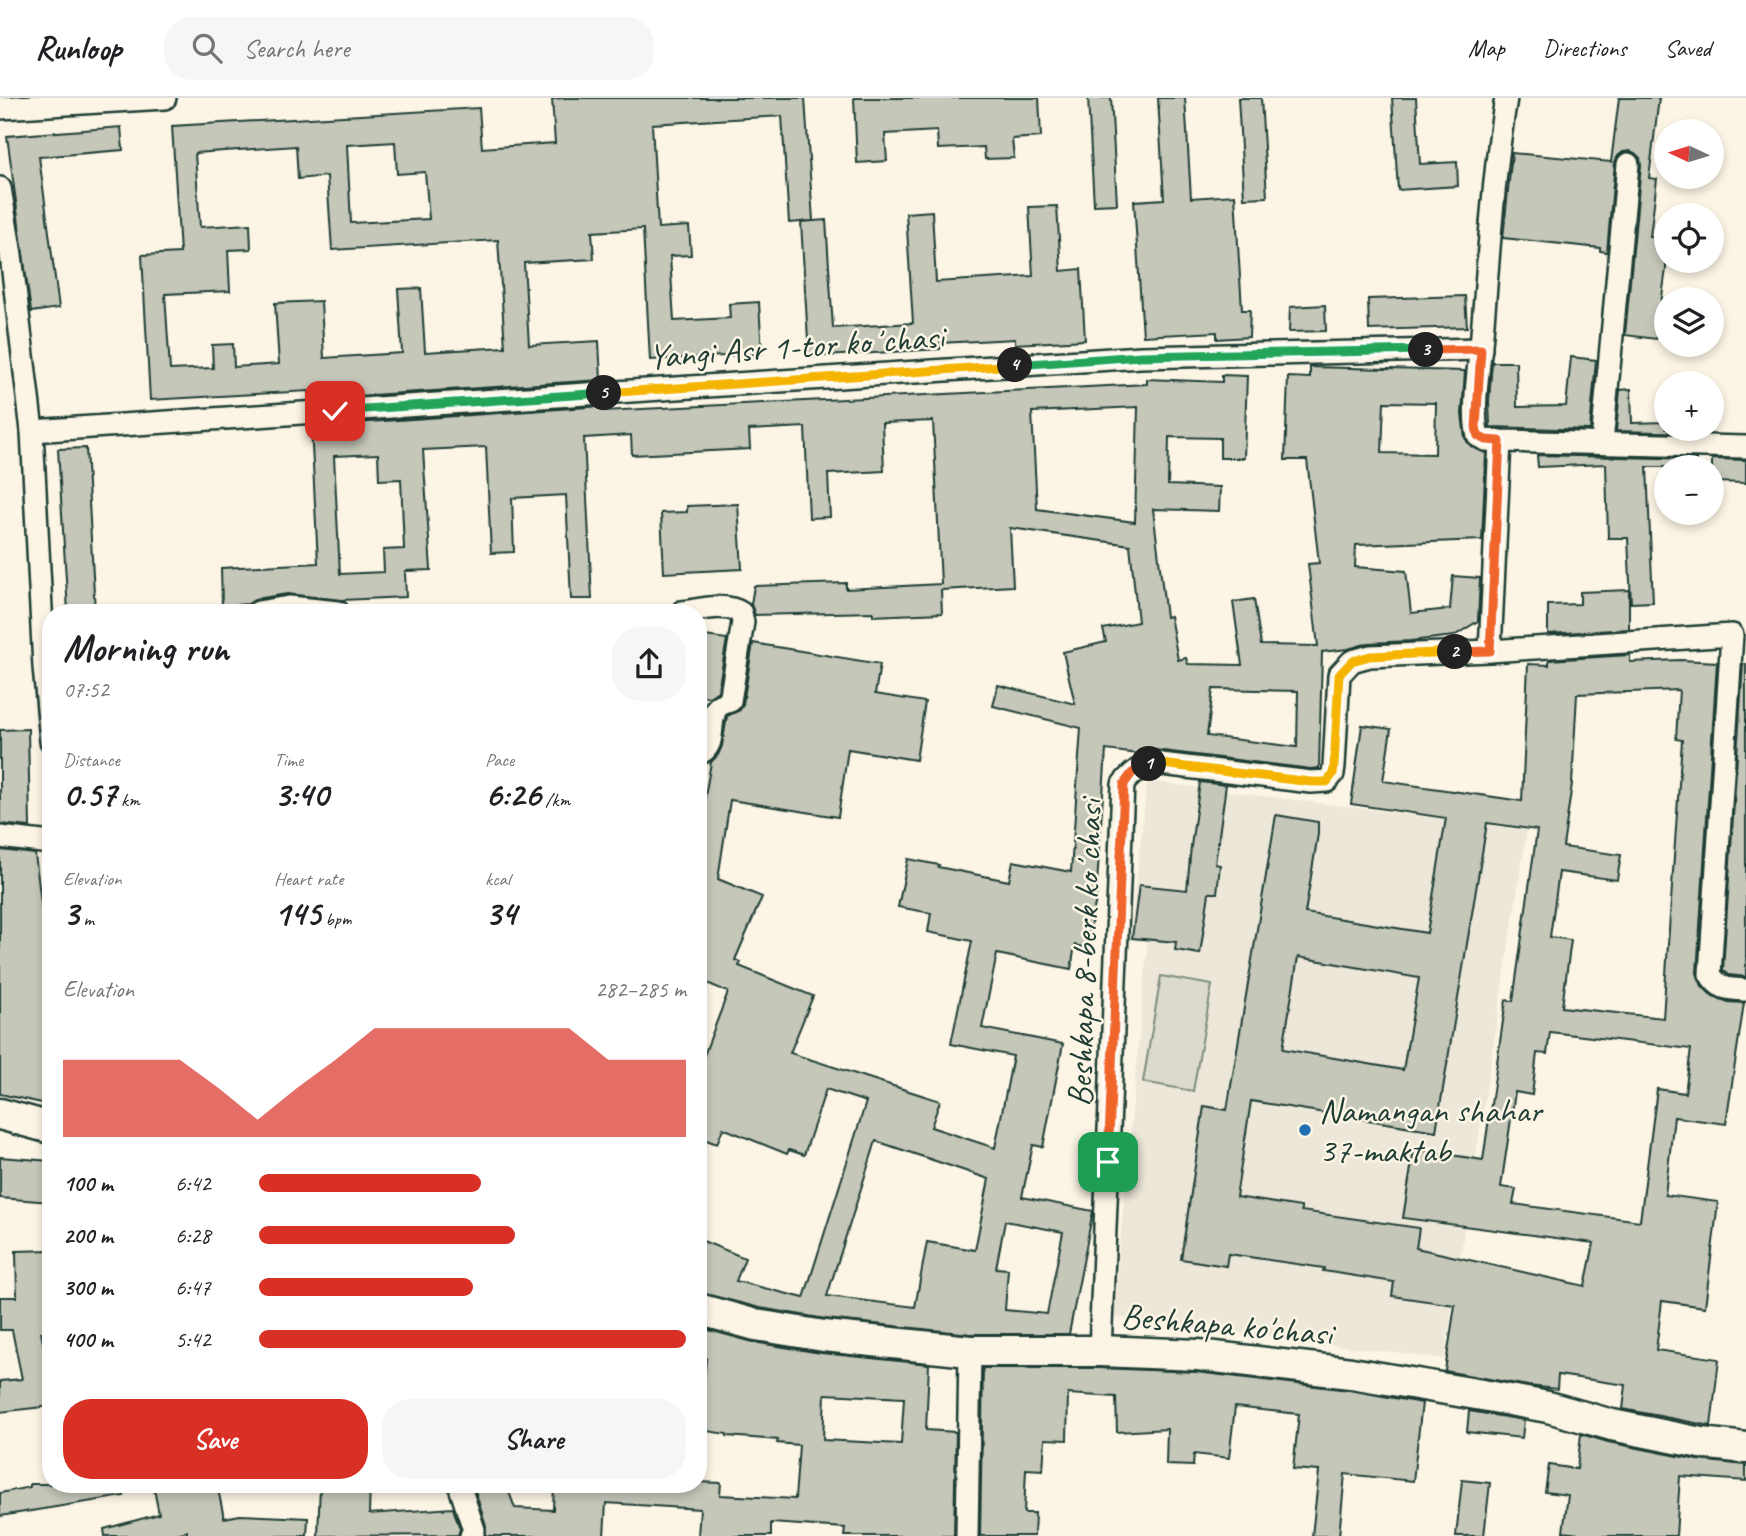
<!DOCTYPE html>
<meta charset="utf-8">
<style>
:root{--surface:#fff;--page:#f6f6f6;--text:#202124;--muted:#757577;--line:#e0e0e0;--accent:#d93025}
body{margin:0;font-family:Caveat,sans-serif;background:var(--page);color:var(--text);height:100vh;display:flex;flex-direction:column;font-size:26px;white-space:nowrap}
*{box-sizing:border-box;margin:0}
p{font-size:23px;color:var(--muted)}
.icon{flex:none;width:38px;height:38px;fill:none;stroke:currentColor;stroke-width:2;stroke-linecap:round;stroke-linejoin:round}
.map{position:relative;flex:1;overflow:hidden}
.panel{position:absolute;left:42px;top:506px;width:665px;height:889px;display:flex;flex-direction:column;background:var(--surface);border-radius:28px;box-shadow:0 4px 10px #0003}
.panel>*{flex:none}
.needle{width:46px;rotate:274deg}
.tools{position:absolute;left:1654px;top:21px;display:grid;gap:14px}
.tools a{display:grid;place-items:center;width:70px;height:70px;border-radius:50%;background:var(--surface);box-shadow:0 4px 10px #0003;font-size:35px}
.pin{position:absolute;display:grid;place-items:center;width:60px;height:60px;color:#fff;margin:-30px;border-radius:14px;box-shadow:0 4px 10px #0006}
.km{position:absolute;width:35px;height:35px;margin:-18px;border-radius:50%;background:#222;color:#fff;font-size:19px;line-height:35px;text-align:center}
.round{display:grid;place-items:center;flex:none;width:74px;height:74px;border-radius:28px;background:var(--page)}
.summary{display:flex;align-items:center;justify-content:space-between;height:119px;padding:0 21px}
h1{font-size:38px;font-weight:800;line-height:52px}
.stats{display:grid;grid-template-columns:repeat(3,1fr);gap:10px;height:119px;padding:7px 21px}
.stats div{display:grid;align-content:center}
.stats b{font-size:35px;font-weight:800}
.stats small{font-size:19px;font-weight:400}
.stats p{font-size:19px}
.chart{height:196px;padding:14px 21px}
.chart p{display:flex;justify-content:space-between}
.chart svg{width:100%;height:126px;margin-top:7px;fill:var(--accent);opacity:.7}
.primary-button{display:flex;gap:14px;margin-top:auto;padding:14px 21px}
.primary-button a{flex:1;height:80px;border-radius:28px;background:var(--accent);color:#fff;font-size:28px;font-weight:800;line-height:80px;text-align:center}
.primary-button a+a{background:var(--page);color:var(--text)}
ul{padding:0 21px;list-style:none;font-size:23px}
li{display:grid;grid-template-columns:112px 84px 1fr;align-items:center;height:52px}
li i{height:18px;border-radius:9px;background:var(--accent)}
header{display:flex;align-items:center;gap:42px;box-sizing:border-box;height:98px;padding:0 35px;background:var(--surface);border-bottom:2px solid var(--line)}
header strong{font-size:33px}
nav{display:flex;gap:38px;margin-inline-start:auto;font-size:24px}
.search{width:490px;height:63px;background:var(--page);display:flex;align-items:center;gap:18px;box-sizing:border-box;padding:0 24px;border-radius:28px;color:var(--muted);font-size:26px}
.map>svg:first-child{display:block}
.built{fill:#ece7d8}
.green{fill:#dcdacc;stroke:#7e8c80;stroke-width:2}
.building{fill:#c5c7b9;stroke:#1f3d34;stroke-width:2;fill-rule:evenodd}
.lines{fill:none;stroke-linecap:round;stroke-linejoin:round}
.street-casing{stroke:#1f3d34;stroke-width:26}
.secondary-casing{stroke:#1f3d34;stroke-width:35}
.street{stroke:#fcf5e5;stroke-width:21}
.secondary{stroke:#fcf5e5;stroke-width:30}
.split-1-casing{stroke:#fff;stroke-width:14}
.split-2-casing{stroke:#fff;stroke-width:14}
.split-3-casing{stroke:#fff;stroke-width:14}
.split-4-casing{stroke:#fff;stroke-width:14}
.split-5-casing{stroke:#fff;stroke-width:14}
.split-6-casing{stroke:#fff;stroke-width:14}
.split-1{stroke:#f0652b;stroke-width:9}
.split-2{stroke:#f5b400;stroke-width:9}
.split-3{stroke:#f0652b;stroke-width:9}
.split-4{stroke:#22a559;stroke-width:9}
.split-5{stroke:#f5b400;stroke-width:9}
.split-6{stroke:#22a559;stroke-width:9}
.poi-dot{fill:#1f6fb2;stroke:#fcf5e5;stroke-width:2.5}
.labels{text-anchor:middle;stroke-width:5;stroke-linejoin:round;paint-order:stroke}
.street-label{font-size:35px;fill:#1f3d34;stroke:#fcf5e5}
.poi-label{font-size:35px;fill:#1f3d34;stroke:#fcf5e5;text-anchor:start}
</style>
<header>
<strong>Runloop</strong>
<div class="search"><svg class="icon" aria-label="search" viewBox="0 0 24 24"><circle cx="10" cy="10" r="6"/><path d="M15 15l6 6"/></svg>Search here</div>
<nav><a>Map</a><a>Directions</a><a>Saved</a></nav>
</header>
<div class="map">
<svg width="1746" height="1438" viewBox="0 0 1746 1438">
<rect width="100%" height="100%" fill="#fcf5e5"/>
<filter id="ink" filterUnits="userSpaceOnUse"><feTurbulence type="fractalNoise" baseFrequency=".0143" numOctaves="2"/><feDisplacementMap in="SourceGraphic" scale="14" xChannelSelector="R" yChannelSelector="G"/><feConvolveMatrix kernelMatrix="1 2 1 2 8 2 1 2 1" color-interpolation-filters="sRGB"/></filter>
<g filter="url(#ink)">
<!-- built -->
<path class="built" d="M 1147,683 L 1527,732 L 1444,1261 L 1113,1219 L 1148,844 L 1130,841 Z"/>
<!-- green -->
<path class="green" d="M 1161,878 L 1212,887 L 1193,993 L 1143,984 Z"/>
<!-- building -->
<g class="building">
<path d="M 564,0 L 805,0 L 813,123 L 789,125 L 782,18 L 652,26 L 658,130 L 689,128 L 691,157 L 670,158 L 674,223 L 730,220 L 729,206 L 759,204 L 762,256 L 650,262 L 643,131 L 592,134 L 594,161 L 524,165 L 529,247 L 599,243 L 601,282 L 310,301 L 309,293 L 150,302 L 142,157 L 180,155 L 172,28 L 479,10 L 482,50 L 555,45 L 552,1 ZM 395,44 L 397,76 L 425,74 L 429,121 L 351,125 L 347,47 ZM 296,48 L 298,81 L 327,78 L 332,152 L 498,142 L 505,249 L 425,254 L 421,190 L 398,191 L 402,255 L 324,260 L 321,203 L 275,205 L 279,266 L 234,269 L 233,246 L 212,247 L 213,270 L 170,272 L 165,196 L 230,193 L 228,152 L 251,151 L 250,126 L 200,129 L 195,55 Z"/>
<path d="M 854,0 L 1039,0 L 1041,39 L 1012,41 L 1014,60 L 985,61 L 984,49 L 938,51 L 937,33 L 885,36 L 887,63 L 857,65 Z"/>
<path d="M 1088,0 L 1111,0 L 1117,106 L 1094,107 Z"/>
<path d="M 1158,0 L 1185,0 L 1191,100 L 1235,97 L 1242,212 L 1250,212 L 1249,239 L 1217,241 L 1217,234 L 1143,238 L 1134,103 L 1164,101 Z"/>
<path d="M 1238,0 L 1261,0 L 1267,99 L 1244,100 Z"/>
<path d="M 1392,0 L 1416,0 L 1420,66 L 1457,64 L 1458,88 L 1398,92 Z"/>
<path d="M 1619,0 L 1659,0 L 1649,80 L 1657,81 L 1650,139 L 1666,141 L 1666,171 L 1656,241 L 1625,237 L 1641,67 L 1640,60 L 1635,55 L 1630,53 L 1623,54 L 1618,58 L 1615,64 L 1607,154 L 1600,153 L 1600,150 L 1503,140 L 1512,55 L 1611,64 Z"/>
<path d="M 121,29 L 123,52 L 39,59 L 59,210 L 31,214 L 7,38 Z"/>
<path d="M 1057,108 L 1061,173 L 1081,171 L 1085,242 L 1015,246 L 1015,241 L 940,245 L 940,251 L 809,259 L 801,124 L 826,122 L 833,230 L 913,225 L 906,115 L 932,113 L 936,184 L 1033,178 L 1029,109 Z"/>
<path d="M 1465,198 L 1467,229 L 1369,232 L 1368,201 Z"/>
<path d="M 1325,207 L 1326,233 L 1289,234 L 1290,209 Z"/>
<path d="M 1571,259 L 1596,262 L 1590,332 L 1490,329 L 1489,303 L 1492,264 L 1516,264 L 1517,309 L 1566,308 Z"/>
<path d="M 1310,269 L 1465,273 L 1462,316 L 1465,340 L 1472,349 L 1486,355 L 1482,442 L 1356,447 L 1355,469 L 1406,473 L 1411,515 L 1450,511 L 1453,478 L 1480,480 L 1478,523 L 1454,538 L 1410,543 L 1369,545 L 1348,551 L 1322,554 L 1319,670 L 1311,671 L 1155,652 L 1139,656 L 1106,652 L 1096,801 L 1086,850 L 1075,847 L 1071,871 L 997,856 L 982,930 L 1063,946 L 1043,1049 L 1033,1047 L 1022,1099 L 1093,1113 L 1069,1236 L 971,1236 L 826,1221 L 760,1210 L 698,1194 L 698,1141 L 745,1160 L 736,1183 L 804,1200 L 866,1004 L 826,991 L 804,1057 L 789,1052 L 787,1056 L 723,1030 L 717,1046 L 698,1039 L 698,973 L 728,894 L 698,881 L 698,715 L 702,716 L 711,664 L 718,657 L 722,648 L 727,618 L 740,612 L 743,606 L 753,545 L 880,566 L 875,596 L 925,604 L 916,662 L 848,651 L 838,719 L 730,702 L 718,781 L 762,799 L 735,862 L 741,864 L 739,868 L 813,898 L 790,955 L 940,1003 L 931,1029 L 995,1050 L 1013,958 L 951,946 L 972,843 L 928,834 L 931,815 L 898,809 L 908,761 L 939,767 L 938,769 L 1009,783 L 1013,763 L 1071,774 L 1081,630 L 993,608 L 998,587 L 1075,606 L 1063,554 L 1106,544 L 1103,531 L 1138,524 L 1130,447 L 1010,430 L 1013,488 L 941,492 L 942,515 L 873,518 L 873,514 L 755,517 L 751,506 L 754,488 L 846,485 L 846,491 L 941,486 L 933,323 L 882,325 L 884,373 L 828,376 L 830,419 L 809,420 L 805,329 L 749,332 L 750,351 L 632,357 L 631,337 L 584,340 L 592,501 L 571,501 L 566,397 L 512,400 L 514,454 L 491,455 L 486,349 L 423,352 L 431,472 L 405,473 L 406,499 L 342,502 L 287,496 L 256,501 L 248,506 L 222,508 L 221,470 L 318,465 L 311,328 L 603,308 L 603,313 L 1147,286 L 1147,281 L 1222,284 L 1222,277 L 1247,278 L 1244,360 L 1220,360 L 1220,340 L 1169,339 L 1168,387 L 1220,389 L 1219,413 L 1153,411 L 1166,519 L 1170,518 L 1178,562 L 1186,560 L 1188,566 L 1242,567 L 1233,504 L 1254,501 L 1261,547 L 1318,548 L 1308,466 L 1319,465 L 1307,362 L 1285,362 L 1288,279 L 1310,280 ZM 1384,304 L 1436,305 L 1435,356 L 1382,355 ZM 1138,309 L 1135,424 L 1037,411 L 1032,314 ZM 378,356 L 379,382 L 401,381 L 404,451 L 383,452 L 384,474 L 340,476 L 334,358 ZM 1213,591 L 1298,593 L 1297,649 L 1207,638 ZM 876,1043 L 989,1081 L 975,1152 L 927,1144 L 915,1209 L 827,1198 ZM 1005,1123 L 1063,1134 L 1047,1216 L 1005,1212 L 1008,1171 L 996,1170 Z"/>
<path d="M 1631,291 L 1632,325 L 1666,324 L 1666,331 L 1696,331 L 1696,335 L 1616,333 L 1620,292 Z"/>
<path d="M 86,350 L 95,514 L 68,514 L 58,351 Z"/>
<path d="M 1537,357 L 1696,361 L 1696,369 L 1647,369 L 1653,504 L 1631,505 L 1628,440 L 1608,440 L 1606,366 L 1538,369 Z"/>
<path d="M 1712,361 L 1746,362 L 1746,385 L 1712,384 Z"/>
<path d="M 738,406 L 742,471 L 664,475 L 661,415 L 687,414 L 687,408 Z"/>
<path d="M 1629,492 L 1629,531 L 1548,536 L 1548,507 L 1580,506 L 1580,494 Z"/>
<path d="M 698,537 L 727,541 L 718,593 L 709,599 L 698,597 Z"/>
<path d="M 1630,557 L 1630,564 L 1681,562 L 1717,564 L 1697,875 L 1702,888 L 1713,899 L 1727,904 L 1744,905 L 1726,1026 L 1674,1019 L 1665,1097 L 1718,1104 L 1705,1209 L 1662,1203 L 1656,1252 L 1719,1261 L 1711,1328 L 1623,1311 L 1626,1287 L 1558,1277 L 1557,1291 L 1528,1288 L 1445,1273 L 1455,1207 L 1392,1198 L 1394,1184 L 1323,1173 L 1324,1170 L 1228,1156 L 1226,1168 L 1181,1161 L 1204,1008 L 1227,1012 L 1276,717 L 1318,724 L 1318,736 L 1305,815 L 1427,835 L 1446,720 L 1351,706 L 1362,627 L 1391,631 L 1383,683 L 1522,703 L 1528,566 L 1549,567 L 1549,562 ZM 1679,592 L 1676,641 L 1682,642 L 1663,920 L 1562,909 L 1571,842 L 1550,839 L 1559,774 L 1617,782 L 1621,757 L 1563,749 L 1572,686 L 1577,596 ZM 1487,725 L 1537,732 L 1513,903 L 1506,902 L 1483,1062 L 1414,1051 L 1403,1120 L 1594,1145 L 1585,1188 L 1416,1150 L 1419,1130 L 1301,1113 L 1301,1109 L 1236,1099 L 1251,1003 L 1436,1033 ZM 1298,859 L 1419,880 L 1403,972 L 1283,951 ZM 1550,934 L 1691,951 L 1685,995 L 1657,991 L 1640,1123 L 1513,1106 L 1516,1091 L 1501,1089 L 1515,994 L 1532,997 L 1537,955 L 1547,956 Z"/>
<path d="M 1743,566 L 1746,566 L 1746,879 L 1729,877 L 1723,872 Z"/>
<path d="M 28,631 L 30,729 L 0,726 L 0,632 Z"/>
<path d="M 1200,684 L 1226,687 L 1215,766 L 1220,767 L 1217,795 L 1209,795 L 1200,856 L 1175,852 L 1176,844 L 1132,840 L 1139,787 L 1187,792 L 1191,748 Z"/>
<path d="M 0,752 L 35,756 L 47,854 L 51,903 L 51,1007 L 0,996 Z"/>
<path d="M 0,1059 L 51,1063 L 51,1104 L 0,1100 Z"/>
<path d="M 51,1152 L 51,1234 L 41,1234 L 51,1284 L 51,1308 L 0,1314 L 0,1283 L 22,1281 L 12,1232 L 0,1232 L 0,1199 L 17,1199 L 16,1153 Z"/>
<path d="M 698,1229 L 753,1244 L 821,1255 L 929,1266 L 926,1332 L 956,1334 L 954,1438 L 844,1438 L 845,1430 L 771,1425 L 771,1438 L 698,1438 L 700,1411 L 606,1405 L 604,1438 L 486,1438 L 486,1428 L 473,1386 L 506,1386 L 515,1410 L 553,1412 L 554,1386 L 698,1386 L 698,1384 L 721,1385 L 720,1397 L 795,1401 L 799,1347 L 777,1345 L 778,1342 L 727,1338 L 727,1336 L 700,1332 L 706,1260 L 698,1258 ZM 825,1296 L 904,1300 L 901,1346 L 823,1342 Z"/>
<path d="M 983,1270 L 1100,1270 L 1196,1274 L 1349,1292 L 1422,1305 L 1413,1383 L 1345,1376 L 1339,1438 L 1312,1438 L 1319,1373 L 1293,1371 L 1299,1316 L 1235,1309 L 1229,1360 L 1194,1356 L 1193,1368 L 1166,1367 L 1167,1331 L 1117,1334 L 1116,1299 L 1068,1296 L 1067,1342 L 1045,1341 L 1043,1372 L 1026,1371 L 1024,1415 L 1035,1415 L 1034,1438 L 980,1438 Z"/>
<path d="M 1469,1313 L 1524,1322 L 1522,1340 L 1467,1334 Z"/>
<path d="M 1581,1336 L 1608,1344 L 1698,1362 L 1746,1367 L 1746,1383 L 1680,1378 L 1676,1438 L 1596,1438 L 1563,1434 L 1568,1397 L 1545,1394 L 1549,1367 L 1577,1371 Z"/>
<path d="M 1462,1382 L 1490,1385 L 1484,1438 L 1456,1438 Z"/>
<path d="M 30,1386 L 123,1386 L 124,1398 L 0,1418 L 0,1395 L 30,1389 Z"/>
<path d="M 153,1386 L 217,1386 L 224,1420 L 240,1417 L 308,1420 L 307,1438 L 187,1438 L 187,1433 L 169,1438 L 105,1438 L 104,1431 L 159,1416 Z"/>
<path d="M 320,1386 L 370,1386 L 369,1416 L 453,1410 L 460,1431 L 458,1437 L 318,1438 Z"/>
</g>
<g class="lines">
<!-- street casing -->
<g class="street-casing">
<g id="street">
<path d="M 1506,0 C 1493,78 1489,157 1482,236 C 1480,263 1471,314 1478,338 L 1486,342 L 1500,343 L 1746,349"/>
<path d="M 0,10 L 165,0"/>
<path d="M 0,90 L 11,157 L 32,333 L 44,569 L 51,643"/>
<path d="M 32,333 L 1141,259 L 1481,251"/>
<path d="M 1500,343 L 1490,553 L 1732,537 L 1710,876 C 1719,892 1729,891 1746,892"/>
<path d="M 1602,345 L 1628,66"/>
<path d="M 258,514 L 289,509 L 338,514"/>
<path d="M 682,514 C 700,512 725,504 741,515 L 743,524 L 730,603 C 725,605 719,606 716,611 C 708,626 717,650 698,656"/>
<path d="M 0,739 L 51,745"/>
<path d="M 1100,1253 L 1123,686 C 1132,675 1140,669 1153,665 L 1311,684 L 1327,683 L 1333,676 L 1334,668 L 1339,577 L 1352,563 L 1370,558 L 1490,553"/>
<path d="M 459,1386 L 474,1432 L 471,1438"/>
<path d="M 967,1438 L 970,1253"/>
</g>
</g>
<!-- secondary casing -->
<g class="secondary-casing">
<g id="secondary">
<path d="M 0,1016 L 51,1030"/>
<path d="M 698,1211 L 756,1227 L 824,1238 L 970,1253 L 1100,1253 L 1198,1257 L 1351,1275 L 1488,1298 L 1548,1309 L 1612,1327 L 1701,1345 L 1746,1350"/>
</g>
</g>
<!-- street -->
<use href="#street" class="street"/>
<!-- secondary -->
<use href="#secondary" class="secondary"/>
</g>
</g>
<g class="lines" filter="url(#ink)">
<!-- split-1 casing -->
<g class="split-1-casing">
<path id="split-1" d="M 1108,1064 L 1124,686 L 1132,675 L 1149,666"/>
</g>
<!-- split-2 casing -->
<g class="split-2-casing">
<path id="split-2" d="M 1149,666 L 1153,665 L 1311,684 L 1327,684 L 1333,676 L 1334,668 L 1339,577 L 1352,563 L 1370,558 L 1455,554"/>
</g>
<!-- split-3 casing -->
<g class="split-3-casing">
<path id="split-3" d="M 1426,252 L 1481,251 L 1476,329 L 1478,338 L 1486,342 L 1500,343 L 1490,553 L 1455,554"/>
</g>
<!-- split-4 casing -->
<g class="split-4-casing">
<path id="split-4" d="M 1015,267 L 1141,258 L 1426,252"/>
</g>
<!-- split-5 casing -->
<g class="split-5-casing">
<path id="split-5" d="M 604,295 L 1015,267"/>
</g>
<!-- split-6 casing -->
<g class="split-6-casing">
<path id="split-6" d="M 335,313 L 604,295"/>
</g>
<!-- split-1 -->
<use href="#split-1" class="split-1"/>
<!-- split-2 -->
<use href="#split-2" class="split-2"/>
<!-- split-3 -->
<use href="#split-3" class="split-3"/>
<!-- split-4 -->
<use href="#split-4" class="split-4"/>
<!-- split-5 -->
<use href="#split-5" class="split-5"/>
<!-- split-6 -->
<use href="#split-6" class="split-6"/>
</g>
<!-- markers -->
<circle class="poi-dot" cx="1305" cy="1032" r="7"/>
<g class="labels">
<!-- street labels -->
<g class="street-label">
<text transform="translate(796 248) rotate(-4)" y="12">Yangi Asr 1-tor koʼchasi</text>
<text transform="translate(1084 855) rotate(-88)" y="12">Beshkapa 8-berk koʼchasi</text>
<text transform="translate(1227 1226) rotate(5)" y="12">Beshkapa ko'chasi</text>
</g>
<!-- poi labels -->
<g class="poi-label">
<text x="1319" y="1024">Namangan shahar<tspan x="1319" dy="40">37-maktab</tspan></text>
</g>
</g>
</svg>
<div class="tools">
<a><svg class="needle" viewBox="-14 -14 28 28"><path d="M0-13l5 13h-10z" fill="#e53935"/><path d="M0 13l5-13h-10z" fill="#757577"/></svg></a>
<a><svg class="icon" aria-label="locate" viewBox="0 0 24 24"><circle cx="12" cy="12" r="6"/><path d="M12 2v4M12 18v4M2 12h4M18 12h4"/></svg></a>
<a><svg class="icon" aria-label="layers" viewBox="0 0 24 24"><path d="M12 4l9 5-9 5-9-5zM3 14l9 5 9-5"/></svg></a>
<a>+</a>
<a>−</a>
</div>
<div class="pin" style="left:1108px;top:1064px;background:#1e9e55"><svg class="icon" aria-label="arrive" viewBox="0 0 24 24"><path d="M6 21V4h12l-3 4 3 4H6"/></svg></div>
<div class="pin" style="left:335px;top:313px;background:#d93025"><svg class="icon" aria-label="check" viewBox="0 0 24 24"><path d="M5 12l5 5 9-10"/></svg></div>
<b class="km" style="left:1149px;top:666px">1</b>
<b class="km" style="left:1455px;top:554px">2</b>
<b class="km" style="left:1426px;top:252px">3</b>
<b class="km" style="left:1015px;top:267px">4</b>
<b class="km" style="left:604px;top:295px">5</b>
<section class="panel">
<div class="summary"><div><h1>Morning run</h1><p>07:52</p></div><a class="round"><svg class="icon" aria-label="share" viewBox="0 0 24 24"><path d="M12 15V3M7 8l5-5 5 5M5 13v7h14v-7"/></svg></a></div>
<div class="stats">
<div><p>Distance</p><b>0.57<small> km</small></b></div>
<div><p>Time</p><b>3:40</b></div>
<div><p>Pace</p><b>6:26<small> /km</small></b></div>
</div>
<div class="stats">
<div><p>Elevation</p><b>3<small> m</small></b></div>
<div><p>Heart rate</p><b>145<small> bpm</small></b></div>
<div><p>kcal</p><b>34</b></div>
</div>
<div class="chart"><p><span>Elevation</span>282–285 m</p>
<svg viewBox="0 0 160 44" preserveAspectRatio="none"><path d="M0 44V17L10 17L20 17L30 17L40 27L50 38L60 27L70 17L80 6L90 6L100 6L110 6L120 6L130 6L140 17L150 17L160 17V44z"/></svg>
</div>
<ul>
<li><b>100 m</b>6:42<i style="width:52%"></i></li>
<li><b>200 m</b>6:28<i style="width:60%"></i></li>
<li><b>300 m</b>6:47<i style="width:50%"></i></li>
<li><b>400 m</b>5:42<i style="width:100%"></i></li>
</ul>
<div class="primary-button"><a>Save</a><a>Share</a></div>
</section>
</div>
